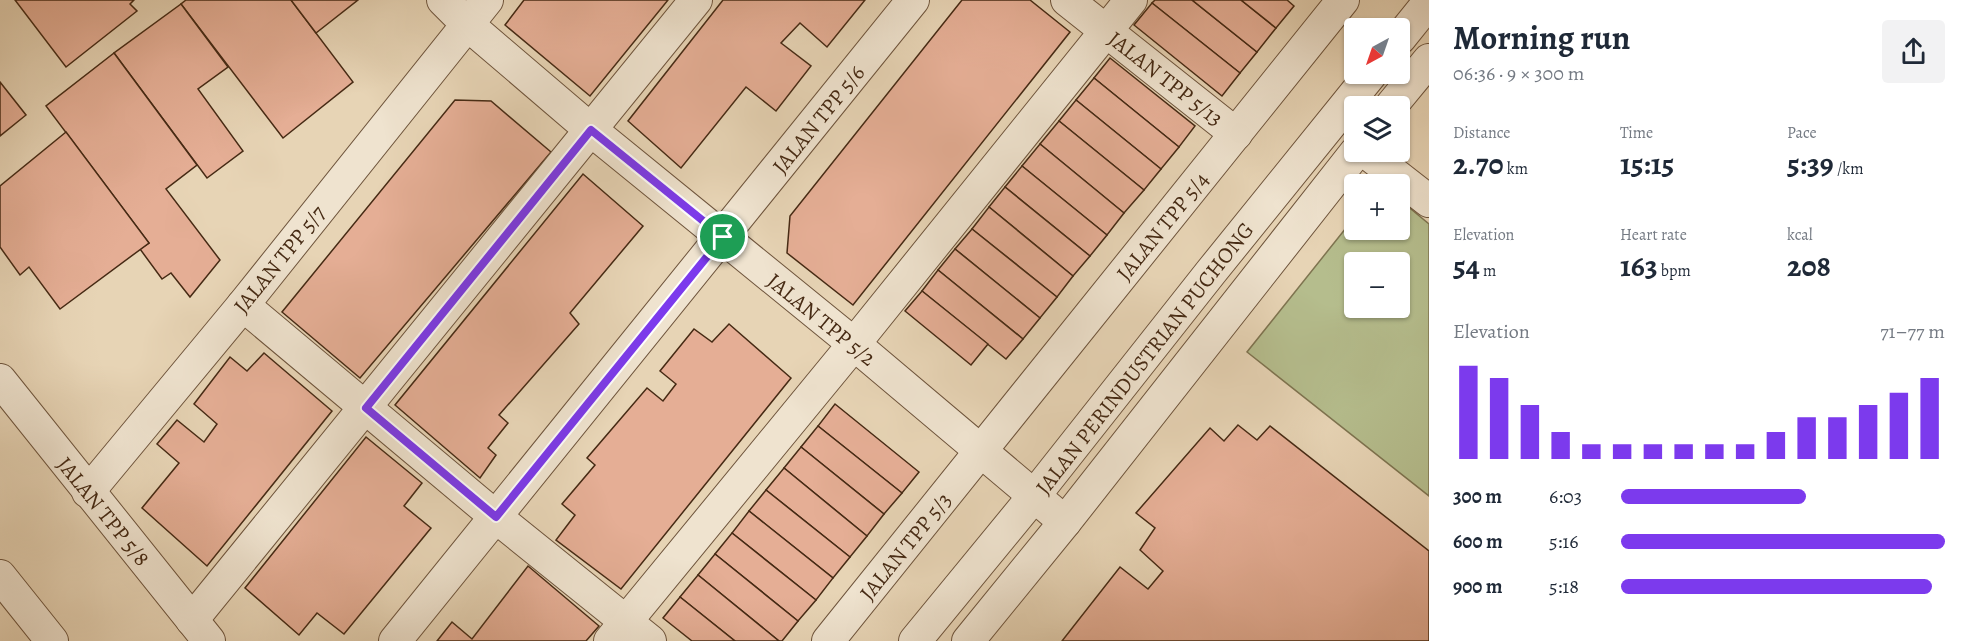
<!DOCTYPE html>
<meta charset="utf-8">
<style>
:root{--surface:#fff;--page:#f2f2f3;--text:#1f2937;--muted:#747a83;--accent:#7c3aed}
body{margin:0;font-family:Alegreya,serif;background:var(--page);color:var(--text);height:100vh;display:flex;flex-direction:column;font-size:22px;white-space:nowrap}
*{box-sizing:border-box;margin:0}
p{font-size:20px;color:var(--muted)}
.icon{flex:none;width:33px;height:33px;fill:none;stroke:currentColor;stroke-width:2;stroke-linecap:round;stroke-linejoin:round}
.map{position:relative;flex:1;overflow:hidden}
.drawer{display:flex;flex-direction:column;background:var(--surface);width:540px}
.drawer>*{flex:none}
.needle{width:39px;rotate:220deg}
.fabs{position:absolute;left:1344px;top:18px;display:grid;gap:12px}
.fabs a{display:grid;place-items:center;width:66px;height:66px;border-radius:6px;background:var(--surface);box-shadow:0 2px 4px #0004;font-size:30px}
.pin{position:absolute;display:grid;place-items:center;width:51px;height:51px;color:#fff;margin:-26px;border:3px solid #fff;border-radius:50%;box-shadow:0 2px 6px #0007}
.round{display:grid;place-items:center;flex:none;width:63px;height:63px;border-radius:6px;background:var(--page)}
.head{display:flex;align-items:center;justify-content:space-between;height:102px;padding:0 24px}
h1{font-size:33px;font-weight:700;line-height:45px}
.figures{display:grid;grid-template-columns:repeat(3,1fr);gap:9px;height:102px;padding:6px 24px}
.figures div{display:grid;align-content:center}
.figures b{font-size:30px;font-weight:700}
.figures small{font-size:16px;font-weight:400}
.figures p{font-size:16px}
.chart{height:168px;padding:12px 24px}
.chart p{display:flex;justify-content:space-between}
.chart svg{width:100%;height:108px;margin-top:6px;stroke:var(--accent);stroke-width:6}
ul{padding:0 24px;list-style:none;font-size:20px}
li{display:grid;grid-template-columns:96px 72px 1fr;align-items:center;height:45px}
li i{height:15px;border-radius:8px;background:var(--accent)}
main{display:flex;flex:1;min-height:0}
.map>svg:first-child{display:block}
.green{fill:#b5bd8d;stroke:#7e7450;stroke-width:1.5;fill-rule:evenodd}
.building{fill:#e5ae95;stroke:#462a14;stroke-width:1.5}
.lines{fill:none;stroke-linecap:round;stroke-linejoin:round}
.minor-casing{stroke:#6e543c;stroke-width:34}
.minor{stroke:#efe3cf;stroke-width:32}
.route-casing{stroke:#fff;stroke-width:12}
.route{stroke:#7c3aed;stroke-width:8}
.labels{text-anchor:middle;stroke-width:5;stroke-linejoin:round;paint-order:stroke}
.street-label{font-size:22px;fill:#462a14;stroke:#efe3cf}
</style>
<main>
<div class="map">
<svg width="1429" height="641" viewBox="0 0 1429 641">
<rect width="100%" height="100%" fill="#e7d4b5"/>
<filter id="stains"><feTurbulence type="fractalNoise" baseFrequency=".00333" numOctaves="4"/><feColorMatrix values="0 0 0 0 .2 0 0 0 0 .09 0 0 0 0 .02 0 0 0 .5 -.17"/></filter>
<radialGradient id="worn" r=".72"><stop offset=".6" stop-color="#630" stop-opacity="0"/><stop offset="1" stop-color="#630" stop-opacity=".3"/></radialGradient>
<!-- green -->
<path class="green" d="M 1400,200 L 1429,224 L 1429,496 L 1247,352 L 1354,218 L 1354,230 L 1400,230 ZM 1354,262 L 1400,262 L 1400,308 L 1354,308 Z"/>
<!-- building -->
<g class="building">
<path d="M 15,0 L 134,0 L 130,4 L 137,11 L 66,67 Z"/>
<path d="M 186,0 L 291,0 L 353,82 L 283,138 L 181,4 Z"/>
<path d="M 291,0 L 358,0 L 316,33 Z"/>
<path d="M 524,0 L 668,0 L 590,96 L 505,25 Z"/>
<path d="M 723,0 L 865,0 L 827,47 L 800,23 L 781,43 L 811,66 L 776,111 L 746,87 L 681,168 L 628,121 Z"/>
<path d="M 962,0 L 1030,0 L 1070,32 L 853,305 L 787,253 L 790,216 Z"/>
<path d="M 1155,0 L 1192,0 L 1257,52 L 1240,73 L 1152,3 Z"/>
<path d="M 1192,0 L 1241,0 L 1276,28 L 1257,52 Z"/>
<path d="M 1241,0 L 1287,0 L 1294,6 L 1276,28 Z"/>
<path d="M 1152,3 L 1240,73 L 1222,96 L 1134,25 Z"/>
<path d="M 181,4 L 228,67 L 198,89 L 243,151 L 207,178 L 114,53 Z"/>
<path d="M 114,53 L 197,165 L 166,189 L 220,260 L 190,297 L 171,273 L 162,279 L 140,249 L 149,243 L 46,106 Z"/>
<path d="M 1110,58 L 1195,126 L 1179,147 L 1094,78 Z"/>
<path d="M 1094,78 L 1179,147 L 1161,169 L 1076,100 Z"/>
<path d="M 0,82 L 26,115 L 0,136 Z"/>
<path d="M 455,100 L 491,101 L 551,152 L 360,378 L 282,312 Z"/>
<path d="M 1076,100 L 1161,169 L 1144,190 L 1059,121 Z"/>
<path d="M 1059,121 L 1144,190 L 1124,213 L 1040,144 Z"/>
<path d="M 66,132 L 149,243 L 60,309 L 29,267 L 20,275 L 0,247 L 0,186 Z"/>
<path d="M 1040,144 L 1124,213 L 1107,235 L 1022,166 Z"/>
<path d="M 1022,166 L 1107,235 L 1090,256 L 1005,187 Z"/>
<path d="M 583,174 L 643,226 L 570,313 L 579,324 L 499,415 L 508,423 L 488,448 L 496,455 L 480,478 L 395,405 Z"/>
<path d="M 1005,187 L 1090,256 L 1073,276 L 989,207 Z"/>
<path d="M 989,207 L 1073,276 L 1057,297 L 972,229 Z"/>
<path d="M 972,229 L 1057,297 L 1040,318 L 955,249 Z"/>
<path d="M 955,249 L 1040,318 L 1023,339 L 938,270 Z"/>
<path d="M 938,270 L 1023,339 L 1006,359 L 922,291 Z"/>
<path d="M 922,291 L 988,344 L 971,365 L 905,311 Z"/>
<path d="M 729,324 L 791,378 L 621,589 L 556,540 L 575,515 L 562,504 L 595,465 L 587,458 L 647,388 L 663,401 L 676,384 L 660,371 L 694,329 L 712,342 Z"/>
<path d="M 264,353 L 332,411 L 207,566 L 142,508 L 179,463 L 157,444 L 177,420 L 204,442 L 217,424 L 194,404 L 230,357 L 247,371 Z"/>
<path d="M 835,404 L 919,472 L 902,493 L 818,426 Z"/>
<path d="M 1238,425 L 1257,440 L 1270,426 L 1429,551 L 1429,641 L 1062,641 L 1120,567 L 1148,589 L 1163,571 L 1140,550 L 1155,528 L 1136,513 L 1210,428 L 1224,441 Z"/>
<path d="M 818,426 L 902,493 L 884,514 L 801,447 Z"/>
<path d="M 366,437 L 422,483 L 404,506 L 431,528 L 344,634 L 317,613 L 299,635 L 245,588 Z"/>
<path d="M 801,447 L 884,514 L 867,536 L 784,468 Z"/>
<path d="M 784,468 L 867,536 L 850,557 L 766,490 Z"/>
<path d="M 766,490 L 850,557 L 833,578 L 749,511 Z"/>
<path d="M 749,511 L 833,578 L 816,600 L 732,533 Z"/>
<path d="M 732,533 L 816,600 L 798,621 L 715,554 Z"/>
<path d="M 715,554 L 798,621 L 782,641 L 779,641 L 698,575 Z"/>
<path d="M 528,566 L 599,626 L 586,641 L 437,641 L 452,622 L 472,639 Z"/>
<path d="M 698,575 L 779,641 L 735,641 L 680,597 Z"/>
<path d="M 680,597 L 735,641 L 692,641 L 663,618 Z"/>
</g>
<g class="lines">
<!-- minor casing -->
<g class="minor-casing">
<g id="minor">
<path d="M 443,0 L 467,24 L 591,130 L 854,344 L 1065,522"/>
<path d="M 1067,0 L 1236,134"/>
<path d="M 1400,38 L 1429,2"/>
<path d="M 1391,106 L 1429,60"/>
<path d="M 1366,152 L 1429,201"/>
<path d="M 243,305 L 496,517 L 650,641"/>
<path d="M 0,380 L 209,641"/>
<path d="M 88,492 L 243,305 L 487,0"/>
<path d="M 0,576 L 52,641"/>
<path d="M 192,620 L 696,0"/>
<path d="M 395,641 L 913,0"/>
<path d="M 610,641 L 854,344 L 1131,0"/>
<path d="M 828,641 L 1343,0"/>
<path d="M 915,641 L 1034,496 L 1211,272 L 1371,74"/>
<path d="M 968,641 L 1065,522 L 1356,152"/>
</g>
</g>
<!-- minor -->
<use href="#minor" class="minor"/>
</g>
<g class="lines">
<!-- route casing -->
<g class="route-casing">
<path id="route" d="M 591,130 L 723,237 L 496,517 L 366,408 Z"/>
</g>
<!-- route -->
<use href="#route" class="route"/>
</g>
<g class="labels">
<!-- street labels -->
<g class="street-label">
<text transform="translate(1166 78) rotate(38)" y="8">JALAN TPP 5/13</text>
<text transform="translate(818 119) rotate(-51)" y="8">JALAN TPP 5/6</text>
<text transform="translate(1162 226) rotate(-51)" y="8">JALAN TPP 5/4</text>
<text transform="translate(279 259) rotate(-51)" y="8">JALAN TPP 5/7</text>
<text transform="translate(822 319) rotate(39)" y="8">JALAN TPP 5/2</text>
<text transform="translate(1144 358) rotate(-52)" y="8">JALAN PERINDUSTRIAN PUCHONG</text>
<text transform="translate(104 511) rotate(51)" y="8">JALAN TPP 5/8</text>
<text transform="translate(905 546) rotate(-51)" y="8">JALAN TPP 5/3</text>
</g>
</g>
<rect width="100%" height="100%" filter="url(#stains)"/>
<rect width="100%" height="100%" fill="url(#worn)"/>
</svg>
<div class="fabs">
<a><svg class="needle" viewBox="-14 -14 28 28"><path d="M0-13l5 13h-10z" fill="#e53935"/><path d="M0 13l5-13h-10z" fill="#747a83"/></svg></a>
<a><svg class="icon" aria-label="layers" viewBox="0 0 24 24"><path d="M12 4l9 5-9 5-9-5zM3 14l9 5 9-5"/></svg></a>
<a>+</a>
<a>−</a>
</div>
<div class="pin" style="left:723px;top:237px;background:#1e9e55"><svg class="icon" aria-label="arrive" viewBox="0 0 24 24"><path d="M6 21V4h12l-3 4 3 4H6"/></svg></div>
</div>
<section class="drawer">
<div class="head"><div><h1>Morning run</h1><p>06:36 · 9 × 300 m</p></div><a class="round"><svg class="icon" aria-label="share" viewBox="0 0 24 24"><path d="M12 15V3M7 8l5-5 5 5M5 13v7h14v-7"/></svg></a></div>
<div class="figures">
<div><p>Distance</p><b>2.70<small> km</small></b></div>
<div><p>Time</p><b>15:15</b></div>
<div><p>Pace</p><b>5:39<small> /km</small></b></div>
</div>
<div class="figures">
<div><p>Elevation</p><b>54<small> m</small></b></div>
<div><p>Heart rate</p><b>163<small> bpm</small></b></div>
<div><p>kcal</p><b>208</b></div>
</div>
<div class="chart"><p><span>Elevation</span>71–77 m</p>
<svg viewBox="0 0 160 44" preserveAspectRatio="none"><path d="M5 44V6M15 44V11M25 44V22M35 44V33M45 44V38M55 44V38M65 44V38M75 44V38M85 44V38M95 44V38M105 44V33M115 44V27M125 44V27M135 44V22M145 44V17M155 44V11"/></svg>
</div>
<ul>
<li><b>300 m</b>6:03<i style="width:57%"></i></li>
<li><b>600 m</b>5:16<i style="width:100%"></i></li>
<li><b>900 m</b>5:18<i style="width:96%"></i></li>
</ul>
</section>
</main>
